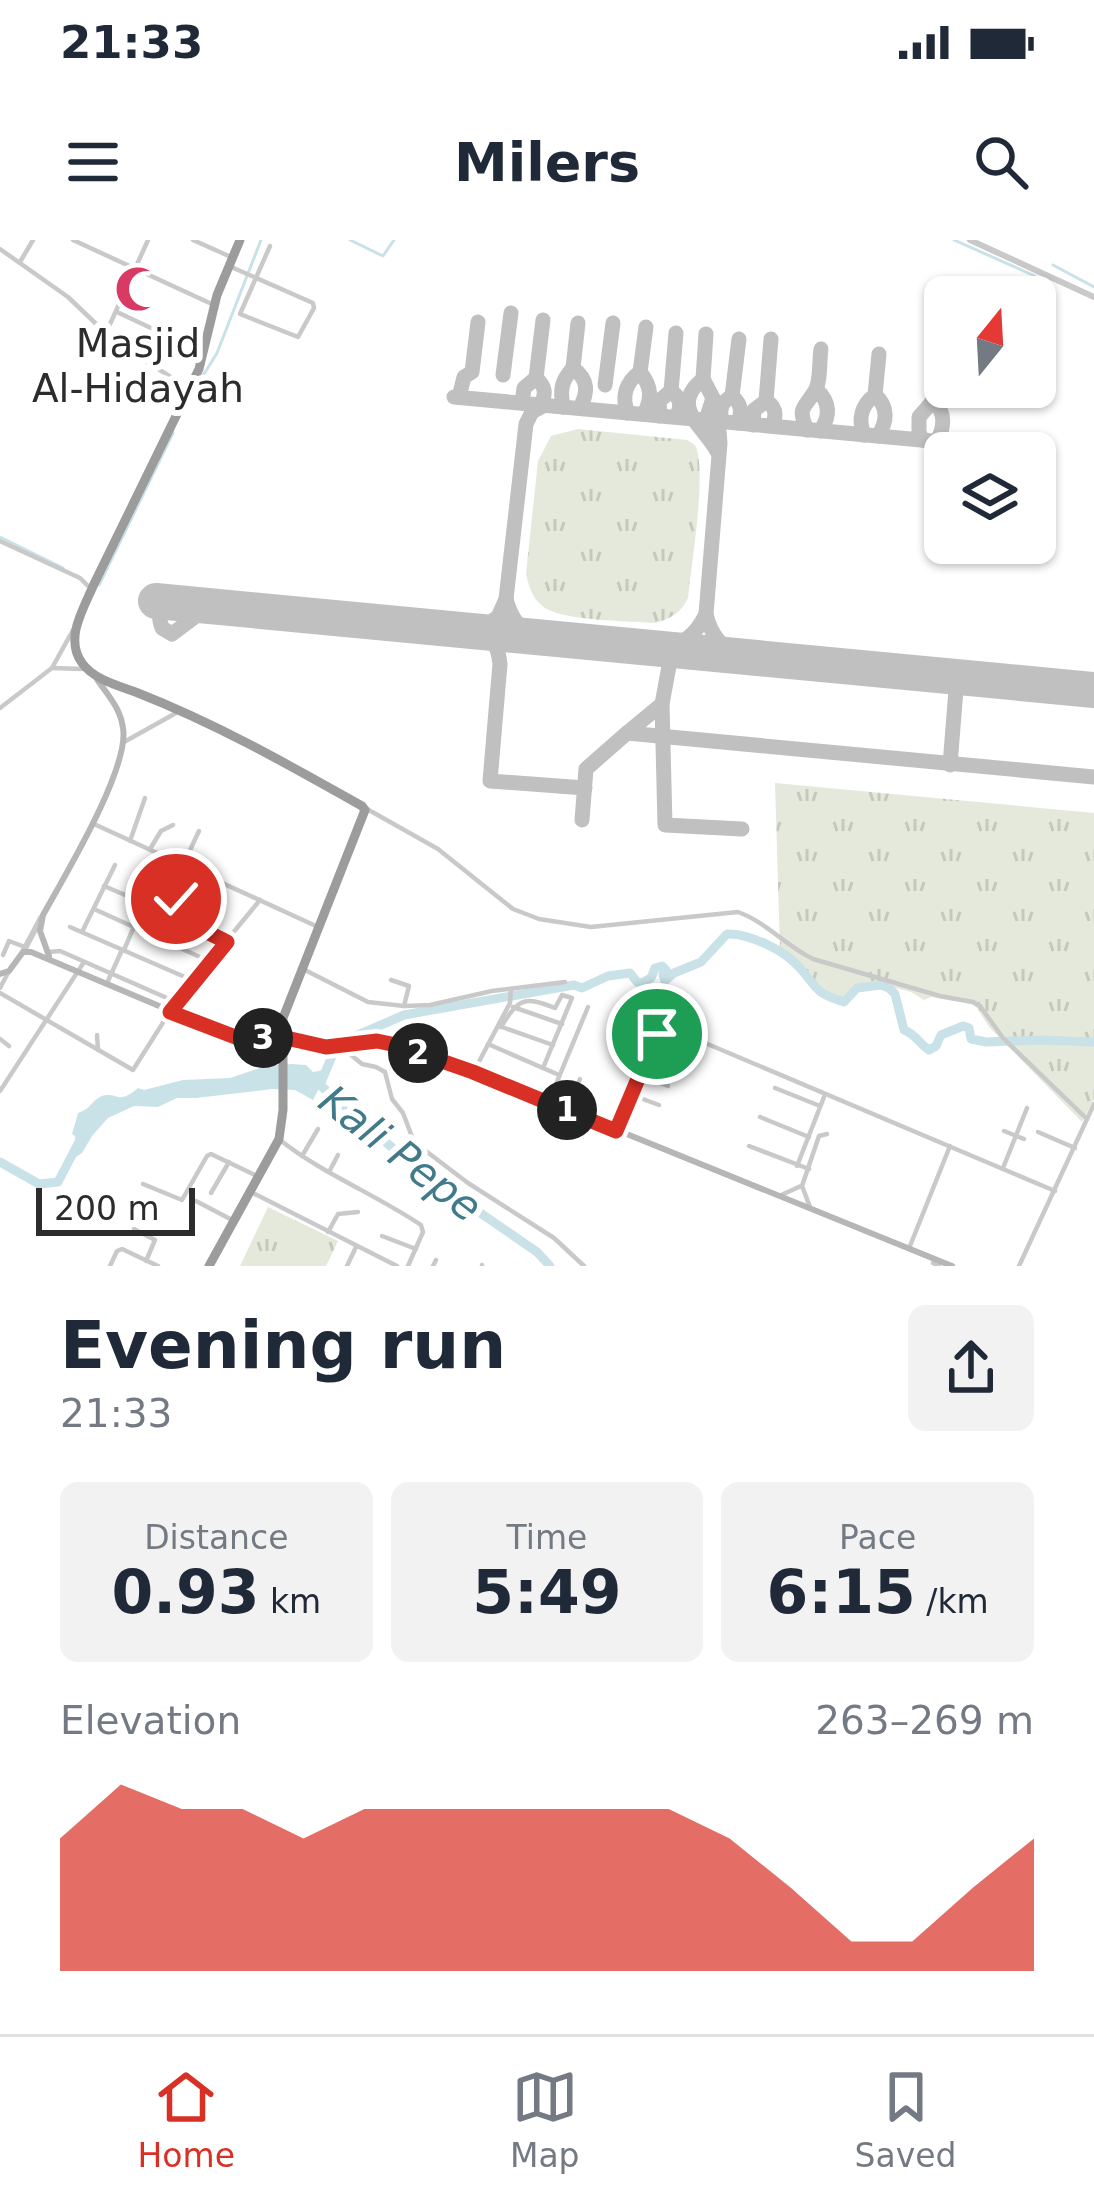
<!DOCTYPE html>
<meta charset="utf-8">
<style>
:root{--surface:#fff;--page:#f2f2f3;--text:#1f2937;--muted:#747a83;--line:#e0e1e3;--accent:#d93025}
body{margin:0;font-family:"DejaVu Sans",sans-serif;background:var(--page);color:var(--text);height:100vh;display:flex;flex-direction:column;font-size:45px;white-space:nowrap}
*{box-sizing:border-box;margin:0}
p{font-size:39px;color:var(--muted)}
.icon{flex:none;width:66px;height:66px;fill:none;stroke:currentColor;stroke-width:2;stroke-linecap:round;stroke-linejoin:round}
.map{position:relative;height:1026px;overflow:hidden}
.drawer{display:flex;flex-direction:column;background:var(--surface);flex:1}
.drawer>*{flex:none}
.needle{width:78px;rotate:18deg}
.controls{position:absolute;left:924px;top:36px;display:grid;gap:24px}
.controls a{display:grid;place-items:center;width:132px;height:132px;border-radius:18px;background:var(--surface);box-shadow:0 3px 9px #0004;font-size:60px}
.scale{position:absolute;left:36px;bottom:30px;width:159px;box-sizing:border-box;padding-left:12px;border:6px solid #2c2c2c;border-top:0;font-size:33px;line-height:42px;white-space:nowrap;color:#2c2c2c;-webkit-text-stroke:9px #fff;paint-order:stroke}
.pin{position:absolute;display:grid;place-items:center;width:102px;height:102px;color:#fff;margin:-51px;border:6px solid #fff;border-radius:50%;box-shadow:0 3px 12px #0007}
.km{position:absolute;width:60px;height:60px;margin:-30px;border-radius:50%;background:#222;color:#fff;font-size:33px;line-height:60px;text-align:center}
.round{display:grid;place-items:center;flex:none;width:126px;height:126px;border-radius:18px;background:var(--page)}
.headline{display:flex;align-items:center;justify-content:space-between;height:204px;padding:0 60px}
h1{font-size:66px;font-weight:700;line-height:90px}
.stats{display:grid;grid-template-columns:repeat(3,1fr);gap:18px;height:204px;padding:12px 60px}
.stats div{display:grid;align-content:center;border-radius:18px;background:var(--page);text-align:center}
.stats b{font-size:60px;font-weight:700}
.stats small{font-size:33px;font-weight:400}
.stats p{font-size:33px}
.chart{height:336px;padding:24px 60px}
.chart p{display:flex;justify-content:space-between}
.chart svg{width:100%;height:216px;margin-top:12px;fill:var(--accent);opacity:.7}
.status{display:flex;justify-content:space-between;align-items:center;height:84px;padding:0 60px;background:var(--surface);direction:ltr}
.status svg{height:33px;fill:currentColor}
header{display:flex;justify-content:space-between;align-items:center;height:156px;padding:0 60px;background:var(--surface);font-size:54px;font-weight:700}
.tab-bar{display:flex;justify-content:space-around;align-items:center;height:168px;border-top:3px solid var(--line);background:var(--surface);font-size:33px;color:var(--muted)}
.tab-bar a{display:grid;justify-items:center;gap:6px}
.tab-bar .current{color:var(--accent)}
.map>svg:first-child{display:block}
.grass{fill:url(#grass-tufts)}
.water{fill:#c8e2e8}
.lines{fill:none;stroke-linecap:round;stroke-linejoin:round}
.stream{stroke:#c8e2e8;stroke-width:3}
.river{stroke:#c8e2e8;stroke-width:9}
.taxiway{stroke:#c0c0c0;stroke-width:15}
.runway{stroke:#c0c0c0;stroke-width:36}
.minor{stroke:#c9c9c9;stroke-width:4.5}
.tertiary{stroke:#c9c9c9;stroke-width:6}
.secondary{stroke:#b6b6b6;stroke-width:6}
.trunk{stroke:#9c9c9c;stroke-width:9}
.route-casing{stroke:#fff;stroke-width:24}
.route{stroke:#d93025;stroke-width:15}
.labels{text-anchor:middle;stroke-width:12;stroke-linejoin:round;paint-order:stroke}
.poi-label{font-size:39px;fill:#2c2c2c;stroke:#fff}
.water-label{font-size:42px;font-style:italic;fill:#417a88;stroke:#fff}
</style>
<div class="status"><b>21:33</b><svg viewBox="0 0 49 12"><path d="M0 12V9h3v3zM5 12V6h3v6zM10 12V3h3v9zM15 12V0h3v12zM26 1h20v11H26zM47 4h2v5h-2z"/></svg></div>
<header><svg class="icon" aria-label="menu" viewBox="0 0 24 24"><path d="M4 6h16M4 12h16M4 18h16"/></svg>Milers<svg class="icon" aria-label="search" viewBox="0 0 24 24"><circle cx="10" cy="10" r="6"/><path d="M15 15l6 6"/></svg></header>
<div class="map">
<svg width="1094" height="1026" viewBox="0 0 1094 1026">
<defs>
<pattern id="grass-tufts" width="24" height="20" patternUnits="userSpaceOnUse" patternTransform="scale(3)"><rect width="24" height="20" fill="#e5e9db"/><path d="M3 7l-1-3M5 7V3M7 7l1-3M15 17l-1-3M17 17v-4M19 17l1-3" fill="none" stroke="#c5c8bc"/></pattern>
</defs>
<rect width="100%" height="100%" fill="#fff"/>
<!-- grass -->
<g class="grass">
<path d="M 578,189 L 687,200 C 695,205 696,204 698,214 C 704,250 692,319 688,358 C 681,373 670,379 655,383 C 629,381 565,381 545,368 C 533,360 529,347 526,334 L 538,221 L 551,196 Z"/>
<path d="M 775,543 L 1094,573 L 1094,859 L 1082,882 L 989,787 L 977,768 L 971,764 L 931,757 L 924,760 L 911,752 L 878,743 L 872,750 L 865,747 L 849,760 L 836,757 L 819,747 L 787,722 L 790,716 L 780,710 Z"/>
<path d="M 268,967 L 338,1001 L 326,1026 L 240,1026 Z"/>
</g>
<!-- water -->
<path class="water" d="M 291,824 L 306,825 L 313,832 L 329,829 L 313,860 L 295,850 L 272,849 L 196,858 L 177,858 L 158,867 L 134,866 L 108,878 L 92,896 L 82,913 L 76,917 L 75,896 L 72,894 L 78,873 C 91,869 92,860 102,856 C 118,851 117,866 138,848 L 144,850 L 183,840 L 230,838 L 266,826 Z"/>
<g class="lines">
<!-- stream -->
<g class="stream">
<path d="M 350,0 L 383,16 L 394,0"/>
<path d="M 954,0 L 1035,36"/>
<path d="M 1053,25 L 1094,47"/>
<path d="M 193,152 L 217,113 L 261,0"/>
<path d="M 0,297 L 63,328"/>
<path d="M 99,345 L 173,193"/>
</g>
<!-- river -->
<g class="river">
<path d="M 315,843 L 320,845 L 418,930 L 537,1012 L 550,1026"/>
<path d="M 320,845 L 337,804 L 404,775 L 574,745 L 582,748 L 608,736 L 630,733 L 637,742 L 642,743 L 651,738 L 655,728 L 662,726 L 666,730 L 663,734 L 665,741 L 674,733 L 701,722 L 727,694 C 748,693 784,710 798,726 C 818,747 812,752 844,762 L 857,748 L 881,745 L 889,748 L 895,754 L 904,790 C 917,795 918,803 929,810 L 936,806 L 941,795 L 963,786 L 969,788 L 971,799 L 986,802 L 1042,800 L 1094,802"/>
<path d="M 0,922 L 39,944 L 58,942 L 81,898"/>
</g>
<!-- taxiway -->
<g class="taxiway">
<path d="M 573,128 L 578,83"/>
<path d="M 640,132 L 646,87"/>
<path d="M 503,135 L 511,73"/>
<path d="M 536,138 L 543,80"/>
<path d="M 703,139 L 706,94"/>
<path d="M 605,145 L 613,83"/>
<path d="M 817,150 C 830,162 831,176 820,191"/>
<path d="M 671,151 L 676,93"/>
<path d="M 875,155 C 889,167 887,182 878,196"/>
<path d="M 732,156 L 739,99"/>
<path d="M 454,157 L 943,202"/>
<path d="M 459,157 L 464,137 L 472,132 L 478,82"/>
<path d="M 766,161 L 771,99"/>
<path d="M 933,161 C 946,172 945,188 936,202"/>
<path d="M 522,163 L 524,148 L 536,138 C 546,147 546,153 541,165"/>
<path d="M 545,165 L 532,172 L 526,184 L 506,359 L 498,377 L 478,391 C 494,397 498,407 500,424 L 490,541 L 585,548"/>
<path d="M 563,167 C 560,150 561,141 573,128 C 589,140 588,152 580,168"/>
<path d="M 628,173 C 621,157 626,142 640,132 C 652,147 652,158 644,174"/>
<path d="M 660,176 L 659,161 L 671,151 C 680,157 682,165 677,175"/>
<path d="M 706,180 L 713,158 L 703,139 C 668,167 705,187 718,213"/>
<path d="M 712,181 L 719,191 L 720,203 L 706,374 C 711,396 721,406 740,416"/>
<path d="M 722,182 C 719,170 721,162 732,156 C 742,165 742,171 738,183"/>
<path d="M 753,185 L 754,170 L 766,161 C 776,167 777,175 772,186"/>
<path d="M 807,190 C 797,167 804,169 815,151 C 821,141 819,121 821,109"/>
<path d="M 864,195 C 858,180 861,165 875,155 L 879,114"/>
<path d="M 922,200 L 919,192 L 919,177 L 933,161 L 937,119"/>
<path d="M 506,359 C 511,378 518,387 534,396"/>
<path d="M 204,365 L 184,354 C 164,355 155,369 162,388 L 172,394 L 200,373 L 216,366"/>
<path d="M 659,408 C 683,405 696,395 706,374"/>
<path d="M 662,464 L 665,585 L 742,589"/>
<path d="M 627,493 L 662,464 L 672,410"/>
<path d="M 950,525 L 957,437"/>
<path d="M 582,580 L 586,529 L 627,493 L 1094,537"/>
</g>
<!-- runway -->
<path class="runway" d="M 156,361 L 1094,450"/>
<!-- minor -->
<g class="minor">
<path d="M 73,0 L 214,65"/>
<path d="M 193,0 L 231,17"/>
<path d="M 0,9 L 68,57 L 113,100 L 188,148"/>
<path d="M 20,22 L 33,0"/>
<path d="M 229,26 L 313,63 L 314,68 L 298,97 L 240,74 L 270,6"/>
<path d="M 117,72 L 204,113"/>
<path d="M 106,93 L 148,0"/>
<path d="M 0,301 L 80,338 L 90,348"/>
<path d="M 52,428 L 82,429"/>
<path d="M 0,468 L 52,428 L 73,390"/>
<path d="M 124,502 L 176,473"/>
<path d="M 367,569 L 438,609 L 513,669 L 539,679 L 591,687 L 738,672 C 766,682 786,706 813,719 L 940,756 L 973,762 L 980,766 L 1003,798 L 1087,879"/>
<path d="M 94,584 L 318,687"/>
<path d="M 130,601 L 145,558"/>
<path d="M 150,609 L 161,591 L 173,585"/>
<path d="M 183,625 L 199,591"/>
<path d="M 104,646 L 144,663 L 148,661 L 227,702"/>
<path d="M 94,669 L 211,722"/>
<path d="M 189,669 L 178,661 L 177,657 L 187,641 L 199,648"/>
<path d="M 184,678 L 206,635"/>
<path d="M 70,687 L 194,741"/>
<path d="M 82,692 L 115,625"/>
<path d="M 124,710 L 144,663"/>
<path d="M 49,712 L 60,711 L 176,762"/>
<path d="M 3,715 L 9,701 L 25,707"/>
<path d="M 301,728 L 368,762 L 404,766 L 430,765 L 492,751 L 565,742"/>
<path d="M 391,740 L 409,746 L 404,766"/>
<path d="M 107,743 L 122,710"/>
<path d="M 0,748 L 9,731"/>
<path d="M 0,753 L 133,830 L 176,762 L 260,660"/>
<path d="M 513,767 L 562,784"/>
<path d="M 501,787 C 519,758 524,756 555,768 L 562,755 L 572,758 L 543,828"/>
<path d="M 502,787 L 553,805"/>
<path d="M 657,794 L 677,802"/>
<path d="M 97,795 L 98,810"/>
<path d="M 691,797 L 1055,951"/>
<path d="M 0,799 L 9,806"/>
<path d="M 488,804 L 559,835"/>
<path d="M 340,806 L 362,824 L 376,827 L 385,832 L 392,859 L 403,873 L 414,902 L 468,943 L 554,998 L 584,1026"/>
<path d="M 649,814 L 675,824"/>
<path d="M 473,833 L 510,763 L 511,749"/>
<path d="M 640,835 L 668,846"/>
<path d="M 775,848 L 820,866"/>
<path d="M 0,851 L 84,722"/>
<path d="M 632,855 L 659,865"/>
<path d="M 549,861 L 588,767"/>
<path d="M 566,870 L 580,839"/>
<path d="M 760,877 L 809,897"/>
<path d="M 617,889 L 659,789"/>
<path d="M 1004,891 L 1024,899"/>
<path d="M 1038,892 L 1075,908"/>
<path d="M 280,900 C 323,934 375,954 421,985 L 423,992 L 408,1026"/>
<path d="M 749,906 L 809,929"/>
<path d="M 302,916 L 318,889"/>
<path d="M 797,926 L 824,857"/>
<path d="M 1003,928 L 1027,868"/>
<path d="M 329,932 L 338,915"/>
<path d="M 143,944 L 182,960 L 207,916 L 211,914 L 259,937"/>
<path d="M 251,952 L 397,1026"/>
<path d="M 211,953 L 229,922"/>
<path d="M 779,956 L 801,946"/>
<path d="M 196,961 L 234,981"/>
<path d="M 810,967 L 802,946 L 819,896 L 827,894"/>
<path d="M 134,989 L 155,1000 L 146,1021"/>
<path d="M 328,992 L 338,974 L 358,972"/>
<path d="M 382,996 L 416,1009"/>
<path d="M 910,1006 L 950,906"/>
<path d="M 933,1023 L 939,1026"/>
<path d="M 482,1025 L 482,1026"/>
<path d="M 110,1026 L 117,1011 L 122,1009 L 158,1026"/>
<path d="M 347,1026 L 356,1007"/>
<path d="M 433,1026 L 436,1020"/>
<path d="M 1019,1026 L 1094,864"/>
</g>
<!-- tertiary -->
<g class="tertiary">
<path d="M 970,0 L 1094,57"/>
<path d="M 23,712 L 41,678"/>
</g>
<!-- secondary -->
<g class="secondary">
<path d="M 49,716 L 40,691 L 43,675 C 64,637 130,528 123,488 C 120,467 108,456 97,439"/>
<path d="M 0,734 L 9,731 L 23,712 L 31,712 L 235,798 L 282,797 L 326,807 L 377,801 L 396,805 L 548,862 L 952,1026"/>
</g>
<!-- trunk -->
<path class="trunk" d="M 209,1026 L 279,899 L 283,870 L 283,778 L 365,570 L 362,566 C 289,525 217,484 138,453 C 120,446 94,440 82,423 C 64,398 84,368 94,344 L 199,129 L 217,55 L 240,0"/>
</g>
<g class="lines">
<!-- route casing -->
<g class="route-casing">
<path id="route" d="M 176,659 L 189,669 L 183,680 L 227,702 L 170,772 L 238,798 L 282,797 L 326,807 L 377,801 L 396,805 L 473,832 L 616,891 L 657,794"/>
</g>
<!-- route -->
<use href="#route" class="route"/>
</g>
<!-- icons -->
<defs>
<g id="mosque-bare" transform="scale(3.6)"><path d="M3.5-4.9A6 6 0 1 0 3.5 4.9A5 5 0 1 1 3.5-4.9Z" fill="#d83a64" stroke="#fff" stroke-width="2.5" paint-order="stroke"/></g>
</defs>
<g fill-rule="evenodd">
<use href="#mosque-bare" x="138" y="49"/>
</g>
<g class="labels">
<!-- poi labels -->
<g class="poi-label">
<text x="138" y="117">Masjid<tspan x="138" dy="45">Al-Hidayah</tspan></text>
</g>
<!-- water labels -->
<g class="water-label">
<text transform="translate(401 913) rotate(38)" y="15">Kali Pepe</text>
</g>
</g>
</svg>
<div class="controls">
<a><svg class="needle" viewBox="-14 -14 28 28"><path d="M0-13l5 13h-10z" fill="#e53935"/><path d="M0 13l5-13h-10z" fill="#747a83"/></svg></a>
<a><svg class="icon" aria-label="layers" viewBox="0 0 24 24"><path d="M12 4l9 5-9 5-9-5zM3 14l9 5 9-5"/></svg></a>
</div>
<div class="scale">200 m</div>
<div class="pin" style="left:657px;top:794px;background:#1e9e55"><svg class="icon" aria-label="arrive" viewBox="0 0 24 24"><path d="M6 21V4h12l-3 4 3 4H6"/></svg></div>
<div class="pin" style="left:176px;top:659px;background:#d93025"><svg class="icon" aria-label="check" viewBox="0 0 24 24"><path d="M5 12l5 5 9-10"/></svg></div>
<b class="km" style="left:567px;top:870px">1</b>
<b class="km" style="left:418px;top:813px">2</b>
<b class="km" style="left:263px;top:798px">3</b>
</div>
<section class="drawer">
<div class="headline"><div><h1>Evening run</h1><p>21:33</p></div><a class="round"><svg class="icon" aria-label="share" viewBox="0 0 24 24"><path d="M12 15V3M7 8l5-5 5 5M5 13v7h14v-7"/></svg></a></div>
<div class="stats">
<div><p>Distance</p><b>0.93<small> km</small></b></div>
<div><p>Time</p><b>5:49</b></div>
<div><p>Pace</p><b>6:15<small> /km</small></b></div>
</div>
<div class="chart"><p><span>Elevation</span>263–269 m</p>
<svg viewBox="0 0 160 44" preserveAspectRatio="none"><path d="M0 44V17L10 6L20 11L30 11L40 17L50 11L60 11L70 11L80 11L90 11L100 11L110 17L120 27L130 38L140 38L150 27L160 17V44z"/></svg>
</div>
</section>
<nav class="tab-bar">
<a class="current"><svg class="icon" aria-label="home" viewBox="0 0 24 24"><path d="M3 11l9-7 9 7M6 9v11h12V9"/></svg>Home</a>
<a><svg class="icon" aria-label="map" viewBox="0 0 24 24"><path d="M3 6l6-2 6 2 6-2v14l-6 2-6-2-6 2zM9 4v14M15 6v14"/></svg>Map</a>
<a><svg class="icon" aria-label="saved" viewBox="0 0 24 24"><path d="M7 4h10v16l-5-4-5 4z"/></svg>Saved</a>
</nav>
